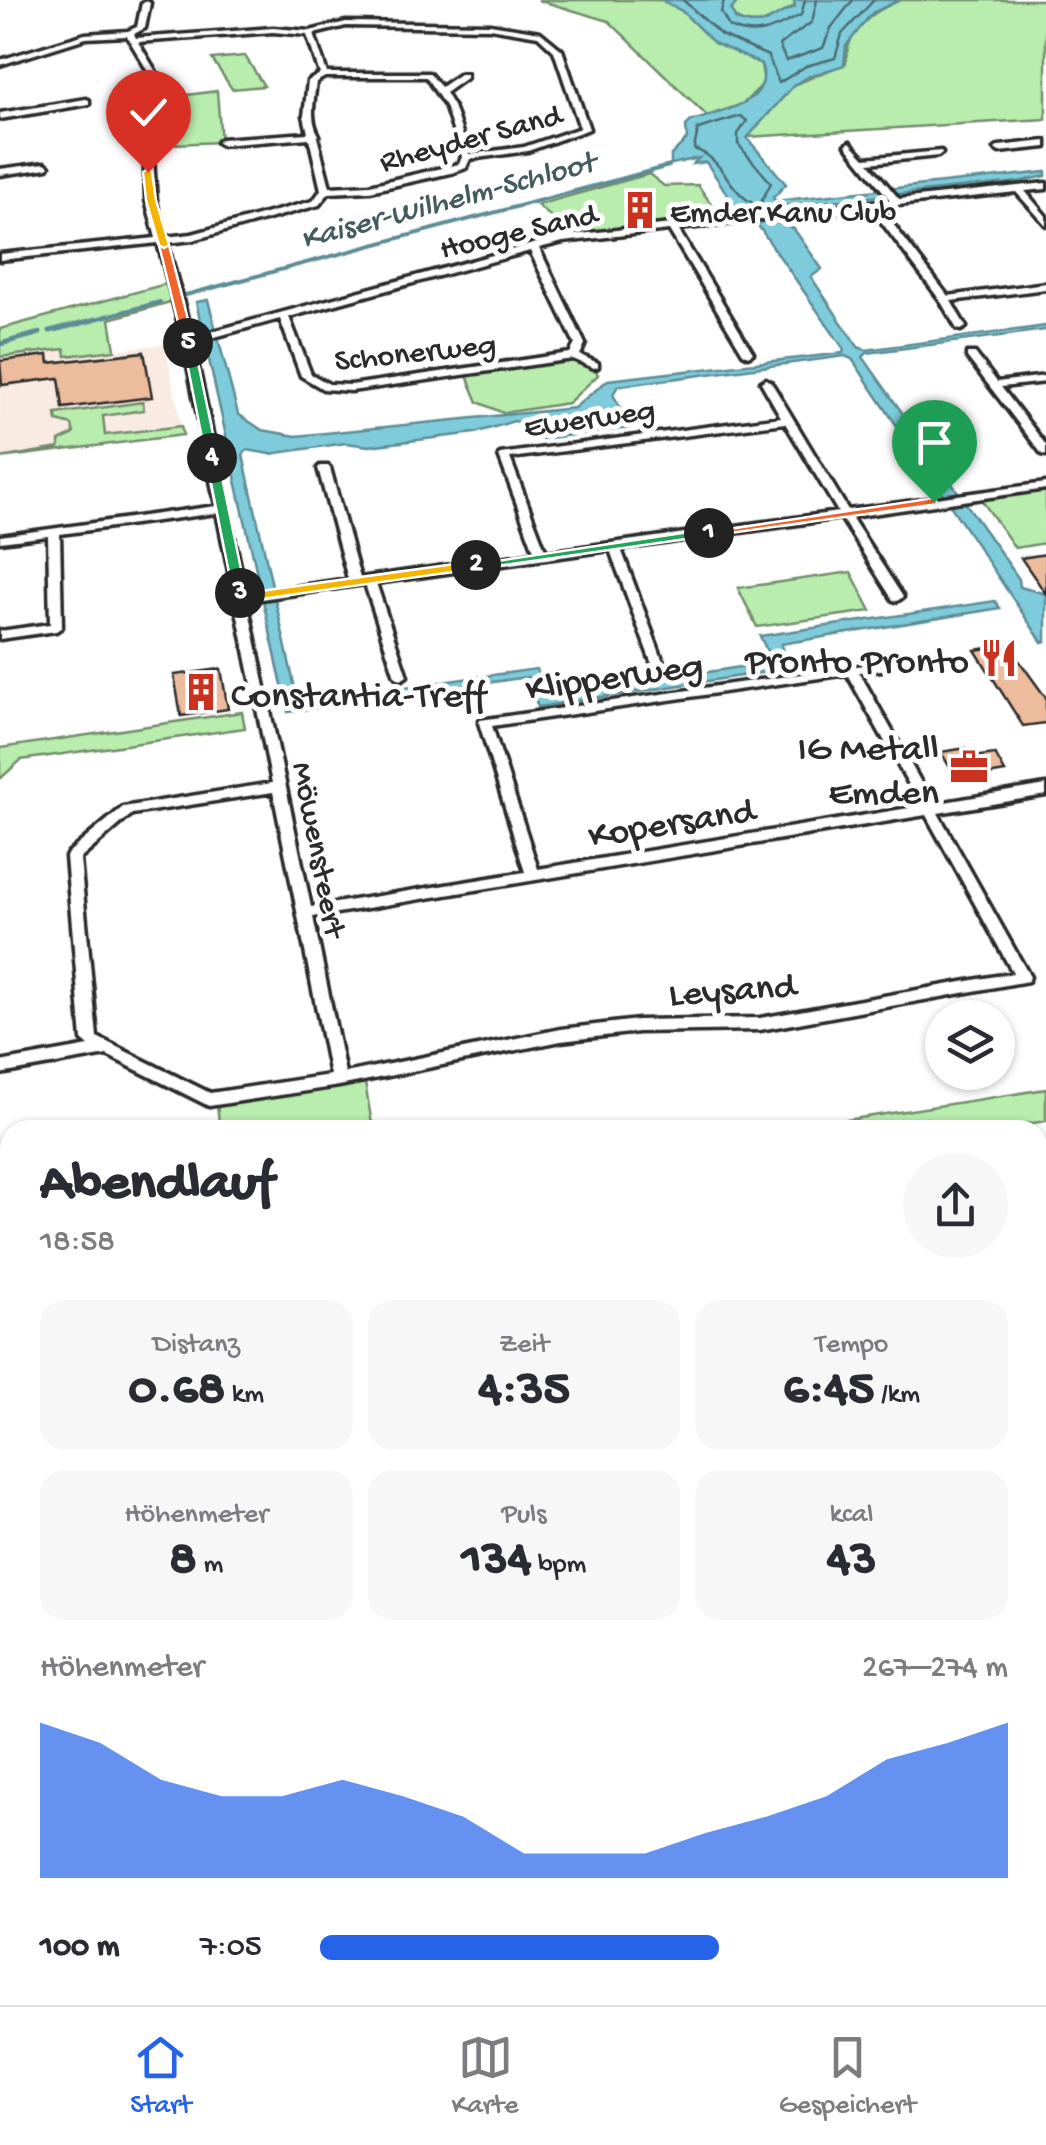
<!DOCTYPE html>
<html lang="de">
<meta charset="utf-8">
<style>
:root{--surface:#fff;--page:#f7f7f7;--text:#2b2b33;--muted:#7c7c81;--line:#e1e1e2;--accent:#2563eb}
body{margin:0;font-family:"Gochi Hand",sans-serif;background:var(--page);color:var(--text);height:100vh;display:flex;flex-direction:column;font-size:38px;white-space:nowrap}
*{box-sizing:border-box;margin:0}
p{font-size:32px;color:var(--muted)}
.icon{flex:none;width:55px;height:55px;fill:none;stroke:currentColor;stroke-width:2;stroke-linecap:round;stroke-linejoin:round}
.map{position:relative;flex:1;overflow:hidden}
.details{position:absolute;left:0px;top:1120px;width:1048px;height:885px;display:flex;flex-direction:column;background:var(--surface);border-radius:30px 30px 0 0;box-shadow:0 2px 8px #0004}
.details>*{flex:none}
.fabs{position:absolute;left:925px;top:1000px;display:grid;gap:20px}
.fabs a{display:grid;place-items:center;width:90px;height:90px;border-radius:50%;background:var(--surface);box-shadow:0 2px 8px #0004;font-size:50px}
.pin{position:absolute;display:grid;place-items:center;width:85px;height:85px;color:#fff;margin:-102px -42px;border-radius:50% 50% 50% 0;rotate:-45deg;box-shadow:0 0 10px #0007}
.pin .icon{rotate:45deg}
.km{position:absolute;width:50px;height:50px;margin:-25px;border-radius:50%;background:#222;color:#fff;font-size:28px;line-height:50px;text-align:center}
.round{display:grid;place-items:center;flex:none;width:105px;height:105px;border-radius:52px;background:var(--page)}
.headline{display:flex;align-items:center;justify-content:space-between;height:170px;padding:0 40px}
h1{font-size:55px;font-weight:700;line-height:75px}
.stats{display:grid;grid-template-columns:repeat(3,1fr);gap:15px;height:170px;padding:10px 40px}
.stats div{display:grid;align-content:center;border-radius:25px;background:var(--page);text-align:center}
.stats b{font-size:50px;font-weight:700}
.stats small{font-size:28px;font-weight:400}
.stats p{font-size:28px}
.chart{height:280px;padding:20px 40px}
.chart p{display:flex;justify-content:space-between}
.chart svg{width:100%;height:180px;margin-top:10px;fill:var(--accent);opacity:.7}
ul{padding:0 40px;list-style:none;font-size:32px}
li{display:grid;grid-template-columns:160px 120px 1fr;align-items:center;height:75px}
li i{height:25px;border-radius:12px;background:var(--accent)}
.dock{display:flex;justify-content:space-around;align-items:center;height:140px;border-top:2px solid var(--line);background:var(--surface);font-size:28px;color:var(--muted)}
.dock a{display:grid;justify-items:center;gap:5px}
.dock .selected{color:var(--accent)}
.map>svg:first-child{display:block}
.built{fill:#f9ebe2}
.green{fill:#b8edae;stroke:#728c6c;stroke-width:2.5}
.water{fill:#7eccdb;stroke:#5d8c95;stroke-width:2.5}
.lines{fill:none;stroke-linecap:round;stroke-linejoin:round}
.shore{stroke:#4c6b71;stroke-width:2.5}
.stream-far1{stroke:#5d8c95;stroke-width:4}
.stream{stroke:#5d8c95;stroke-width:5}
.building{fill:#ecbc9d;stroke:#2b2b2b;stroke-width:2.5}
.street-casing{stroke:#2b2b2b;stroke-width:7}
.secondary-casing{stroke:#2b2b2b;stroke-width:8}
.street{fill:#fff;fill-rule:evenodd}
.secondary{fill:#fff;fill-rule:evenodd}
.split-1{fill:#f0652b;stroke:#fff;stroke-width:2.5}
.split-2{fill:#22a559;stroke:#fff;stroke-width:2.5}
.split-3{fill:#f5b400;stroke:#fff;stroke-width:2.5}
.split-4{fill:#22a559;stroke:#fff;stroke-width:2.5}
.split-5{fill:#22a559;stroke:#fff;stroke-width:2.5}
.split-6{fill:#f0652b;stroke:#fff;stroke-width:2.5}
.split-7{fill:#f5b400;stroke:#fff;stroke-width:2.5}
.labels{text-anchor:middle;stroke-width:10;stroke-linejoin:round;paint-order:stroke}
.far-street-label{font-size:32px;fill:#2b2b2b;stroke:#fff}
.far-water-label{font-size:32px;font-style:italic;fill:#445b60;stroke:#fff}
.far-poi-label{font-size:32px;fill:#2b2b2b;stroke:#fff;text-anchor:start}
.poi-label{font-size:38px;fill:#2b2b2b;stroke:#fff;text-anchor:end}
.street-label{font-size:38px;fill:#2b2b2b;stroke:#fff}
</style>
<div class="map">
<svg width="1046" height="2005" viewBox="0 0 1046 2005">
<rect width="100%" height="100%" fill="#fff"/>
<filter id="ink" filterUnits="userSpaceOnUse"><feTurbulence type="fractalNoise" baseFrequency=".01" numOctaves="2"/><feDisplacementMap in="SourceGraphic" scale="20" xChannelSelector="R" yChannelSelector="G"/><feConvolveMatrix kernelMatrix="1 2 1 2 8 2 1 2 1" color-interpolation-filters="sRGB"/></filter>
<g filter="url(#ink)">
<!-- built -->
<g class="built">
<path d="M 110,319 L 116,350 L 165,344 L 183,435 L 0,458 L 0,348 Z"/>
<path d="M 1046,1302 L 1046,2005 L 80,2005 L 79,1995 L 1038,1995 L 1038,1304 Z"/>
</g>
<!-- green -->
<g class="green">
<path d="M 538,0 L 661,0 L 682,11 L 714,43 L 761,64 L 764,83 L 743,104 L 707,116 L 609,21 Z"/>
<path d="M 739,0 L 794,0 L 795,6 C 774,16 755,36 733,16 L 732,6 Z"/>
<path d="M 900,0 L 1046,0 L 1046,119 L 748,137 L 794,85 L 846,63 C 846,31 872,11 900,0 Z"/>
<path d="M 244,56 L 245,56 L 264,86 L 232,89 L 212,59 Z"/>
<path d="M 217,91 L 221,142 L 148,145 L 165,98 Z"/>
<path d="M 649,174 L 664,186 L 698,185 L 723,221 L 574,237 L 537,205 Z"/>
<path d="M 173,282 L 177,300 L 110,319 L 115,350 L 66,356 L 65,349 L 0,357 L 0,329 Z"/>
<path d="M 574,356 L 594,365 L 598,375 L 568,403 L 503,413 L 478,402 L 465,371 Z"/>
<path d="M 143,402 L 144,410 L 103,416 L 105,435 L 181,426 L 183,435 L 0,458 L 59,448 L 59,441 L 74,434 L 72,425 L 57,421 L 56,414 Z"/>
<path d="M 1046,486 L 1046,543 L 1015,548 L 978,495 Z"/>
<path d="M 851,572 L 871,611 L 757,627 L 738,588 Z"/>
<path d="M 242,712 L 245,728 L 21,760 L 0,779 L 0,748 Z"/>
<path d="M 365,1083 L 373,1130 L 220,1130 L 217,1105 Z"/>
<path d="M 1046,1089 L 1046,1121 L 990,1130 L 782,1130 Z"/>
<path d="M 10,1384 L 10,1995 L 79,1995 L 80,2005 L 0,2005 L 0,1386 Z"/>
<path d="M 1046,1693 L 1046,1926 L 1038,1929 L 1038,1694 Z"/>
<path d="M 898,1995 L 1001,1995 L 1004,2005 L 901,2005 Z"/>
</g>
<!-- water -->
<path class="water" d="M 661,0 L 739,0 L 731,10 L 736,20 C 767,31 769,16 795,7 L 794,0 L 900,0 L 872,13 L 846,46 L 844,65 L 810,76 L 794,85 L 747,138 L 786,184 L 773,198 L 775,201 L 1046,172 L 1046,176 L 1018,182 L 782,206 L 771,212 L 779,223 L 794,229 L 822,269 L 811,277 L 858,347 L 866,350 L 1046,326 L 1046,330 L 867,353 L 863,357 L 1019,579 L 1020,587 L 1046,594 L 1046,641 L 1042,642 L 852,359 L 845,356 L 618,386 L 613,394 L 630,428 L 540,439 L 533,434 L 534,425 L 514,421 L 475,433 L 369,446 L 346,443 L 270,454 L 247,450 L 243,455 L 298,702 L 536,669 L 548,697 L 772,662 L 760,636 L 995,601 L 1000,608 L 781,644 L 787,669 L 538,707 L 527,677 L 288,712 L 196,302 L 208,300 L 238,414 L 262,430 L 296,436 L 574,408 L 608,380 L 843,353 L 844,349 L 750,214 L 737,209 L 706,162 L 693,164 L 699,158 L 663,166 L 671,164 L 671,155 L 687,139 L 686,126 L 691,121 C 717,113 776,103 761,64 L 714,43 L 682,11 Z"/>
<g class="lines">
<!-- shore -->
<g class="shore">
<path d="M 683,0 L 721,35 L 768,56 L 779,83 L 806,66 L 835,58 L 842,34 L 874,0"/>
<path d="M 724,0 L 721,12 L 729,27 C 758,40 775,28 801,15 L 805,0"/>
<path d="M 817,0 L 812,22 L 779,45 L 786,61 L 823,48 L 831,28 L 853,0"/>
<path d="M 741,116 L 747,121 L 738,134 L 738,144 L 771,183 L 759,206 C 728,195 726,159 694,149 L 698,129 Z"/>
</g>
<!-- stream-far1 -->
<g class="stream-far1">
<path d="M 182,296 L 669,166"/>
<path d="M 84,322 L 160,302"/>
</g>
<!-- stream -->
<g class="stream">
<path d="M 50,331 L 93,320"/>
<path d="M 0,344 L 40,333"/>
</g>
</g>
<!-- building -->
<g class="building">
<path d="M 144,352 L 152,397 L 63,408 L 59,378 L 2,385 L 0,361 L 48,355 L 49,363 Z"/>
<path d="M 1046,554 L 1046,594 L 1021,558 Z"/>
<path d="M 1008,645 L 1046,698 L 1046,723 L 1023,726 L 975,650 Z"/>
<path d="M 221,669 L 228,709 L 181,716 L 174,675 Z"/>
<path d="M 966,748 L 972,757 L 995,754 L 1005,772 L 957,780 L 941,752 Z"/>
</g>
<g class="lines">
<!-- street casing -->
<g class="street-casing">
<g id="street">
<path d="M 146,1 L 150,3 L 145,28 L 134,34 L 136,38 L 273,28 L 310,31 L 346,22 L 490,24 L 540,32 L 562,50 L 589,129 L 528,151 L 470,159 L 466,168 L 455,172 L 370,191 L 329,193 L 319,205 L 193,240 L 167,243 L 192,337 L 562,236 L 890,200 L 846,145 L 850,142 L 865,158 L 941,151 L 942,153 L 938,156 L 869,163 L 899,199 L 1046,183 L 1046,189 L 1025,191 L 1046,216 L 1046,225 L 1016,192 L 880,207 L 948,296 L 1046,283 L 1046,289 L 951,301 L 966,327 L 961,330 L 957,329 L 940,300 L 871,208 L 678,229 L 753,353 L 748,356 L 743,353 L 669,230 L 563,242 L 539,248 L 585,344 L 580,355 L 598,363 L 598,367 L 594,368 L 573,359 L 351,391 L 323,389 L 301,376 L 280,319 L 193,343 L 246,594 L 348,579 L 318,468 L 320,466 L 328,466 L 330,468 L 360,578 L 535,553 L 499,456 L 500,454 L 781,417 L 761,382 L 766,379 L 771,382 L 848,510 L 1046,483 L 1046,489 L 851,517 L 903,597 L 897,601 L 893,600 L 841,518 L 621,549 L 665,667 L 659,671 L 653,667 L 610,550 L 376,583 L 407,676 L 401,680 L 395,676 L 365,584 L 247,601 L 311,907 L 525,872 L 479,723 L 480,720 L 878,663 L 884,667 L 882,670 L 859,672 L 933,804 L 1046,785 L 1046,795 L 938,813 L 1030,977 L 1028,981 L 760,1030 L 638,1032 L 561,1041 L 339,1086 L 209,1106 L 107,1055 L 0,1074 L 0,1062 L 89,1046 L 82,1040 L 66,857 L 68,853 L 123,807 L 272,783 L 217,513 L 60,534 L 62,627 L 56,631 L 0,639 L 0,631 L 50,624 L 48,536 L 0,542 L 0,536 L 216,506 L 183,341 L 158,243 L 0,260 L 0,254 L 156,238 L 146,200 L 144,145 L 162,95 L 127,36 L 86,38 L 0,65 L 0,60 L 85,34 L 128,31 L 137,27 L 142,3 ZM 346,26 L 490,28 L 538,36 L 554,51 L 580,128 L 524,147 L 469,154 L 453,106 L 445,93 L 466,78 L 466,74 L 460,74 L 441,87 L 429,73 L 327,73 L 314,34 ZM 273,32 L 307,35 L 320,74 L 308,81 L 304,116 L 308,133 L 221,139 L 217,142 L 221,145 L 309,138 L 321,190 L 313,201 L 192,234 L 165,237 L 156,200 L 152,145 L 170,95 L 138,42 ZM 325,77 L 426,77 L 445,106 L 462,157 L 459,164 L 370,185 L 330,187 L 317,137 L 319,135 C 309,119 314,101 316,82 ZM 530,251 L 575,344 L 570,353 L 351,385 L 329,384 L 311,374 L 289,317 ZM 785,423 L 838,512 L 546,552 L 510,458 ZM 847,674 L 921,806 L 538,869 L 492,726 ZM 273,792 L 330,1075 L 210,1093 L 97,1037 L 80,859 L 132,814 ZM 926,815 L 1013,973 L 760,1018 L 638,1020 L 561,1029 L 345,1073 L 313,917 Z"/>
<path d="M 86,99 L 89,100 L 89,104 L 0,119 L 0,113 Z"/>
<path d="M 1046,141 L 1046,147 L 999,152 L 995,149 L 999,146 Z"/>
<path d="M 45,163 L 49,166 L 48,168 L 0,175 L 0,169 Z"/>
<path d="M 967,353 L 975,353 L 997,382 L 1046,376 L 1046,382 L 1001,387 L 1046,445 L 1046,455 L 1042,454 L 967,357 Z"/>
<path d="M 526,1995 L 548,1995 L 550,2005 L 528,2005 Z"/>
</g>
</g>
<!-- secondary casing -->
<g class="secondary-casing">
<g id="secondary">
<path d="M 1046,1146 L 1046,1166 L 1038,1167 L 1038,1147 Z"/>
<path d="M 1046,1179 L 1046,1199 L 1038,1201 L 1038,1181 Z"/>
<path d="M 10,1328 L 10,1352 L 0,1353 L 0,1329 Z"/>
<path d="M 10,1359 L 10,1383 L 0,1384 L 0,1360 Z"/>
</g>
</g>
<!-- street -->
<use href="#street" class="street"/>
<!-- secondary -->
<use href="#secondary" class="secondary"/>
</g>
</g>
<!-- split-1 -->
<path class="split-1" d="M 934,498 L 938,504 L 709,536 L 703,533 Z"/>
<!-- split-2 -->
<path class="split-2" d="M 709,529 L 716,533 L 714,535 L 476,569 L 470,565 Z"/>
<!-- split-3 -->
<path class="split-3" d="M 476,561 L 481,563 L 481,568 L 240,602 L 233,593 L 240,589 L 246,593 Z"/>
<!-- split-4 -->
<path class="split-4" d="M 212,454 L 218,458 L 246,593 L 240,597 L 233,593 L 206,458 Z"/>
<!-- split-5 -->
<path class="split-5" d="M 188,339 L 194,343 L 218,458 L 212,461 L 206,458 L 183,343 Z"/>
<!-- split-6 -->
<path class="split-6" d="M 164,242 L 169,245 L 194,343 L 188,346 L 183,343 L 159,245 Z"/>
<!-- split-7 -->
<path class="split-7" d="M 148,169 L 152,172 L 156,200 L 169,245 L 164,248 L 159,245 L 146,200 L 143,172 Z"/>
<!-- icons -->
<defs>
<g id="building-bare" transform="scale(3)"><path d="M-4-6H4V6H1V3H-1V6H-4ZM-2.5-4.3h1.7v1.8h-1.7ZM.8-4.3h1.7v1.8H.8ZM-2.5-1h1.7V.8h-1.7ZM.8-1h1.7V.8H.8Z" fill="#c8321e" stroke="#fff" stroke-width="2.5" paint-order="stroke"/></g>
<g id="restaurant-bare" transform="scale(3)"><path d="M-5-6h1v4h1v-4h1v4h1v-4h1v5L-1.5 .5V6h-2V.5L-5-1ZM5-6V6H3V1.5H1.5Q1.5-4 5-6Z" fill="#c8321e" stroke="#fff" stroke-width="2.5" paint-order="stroke"/></g>
<g id="office-bare" transform="scale(3)"><path d="M-6-3h4V-5.5h4V-3h4V5H-6ZM-1-4.5V-3h2v-1.5ZM-6 0V1H6V0Z" fill="#c8321e" stroke="#fff" stroke-width="2.5" paint-order="stroke"/></g>
</defs>
<g fill-rule="evenodd">
<use href="#building-bare" x="640" y="210"/>
<use href="#restaurant-bare" x="999" y="658"/>
<use href="#building-bare" x="201" y="692"/>
<use href="#office-bare" x="969" y="767"/>
</g>
<g class="labels">
<!-- far-street labels -->
<g class="far-street-label">
<text transform="translate(470 136) rotate(-15)" y="11">Rheyder Sand</text>
<text transform="translate(518 229) rotate(-13)" y="11">Hooge Sand</text>
<text transform="translate(415 350) rotate(-6)" y="11">Schonerweg</text>
<text transform="translate(589 416) rotate(-8)" y="11">Ewerweg</text>
<text transform="translate(321 849) rotate(79)" y="11">Möwensteert</text>
</g>
<!-- far-water labels -->
<g class="far-water-label">
<text transform="translate(447 198) rotate(-15)" y="11">Kaiser-Wilhelm-Schloot</text>
</g>
<!-- far-poi labels -->
<g class="far-poi-label">
<text x="670" y="221">Emder Kanu Club</text>
</g>
<!-- poi labels -->
<g class="poi-label">
<text x="969" y="671">Pronto Pronto</text>
<text x="231" y="705" text-anchor="start">Constantia-Treff</text>
<text x="939" y="758">IG Metall<tspan x="939" dy="44">Emden</tspan></text>
</g>
<!-- street labels -->
<g class="street-label">
<text transform="translate(614 674) rotate(-8)" y="13">Klipperweg</text>
<text transform="translate(671 820) rotate(-9)" y="13">Kopersand</text>
<text transform="translate(732 987) rotate(-4)" y="13">Leysand</text>
</g>
</g>
</svg>
<div class="fabs">
<a><svg class="icon" aria-label="layers" viewBox="0 0 24 24"><path d="M12 4l9 5-9 5-9-5zM3 14l9 5 9-5"/></svg></a>
</div>
<div class="pin" style="left:934px;top:502px;background:#1e9e55"><svg class="icon" aria-label="arrive" viewBox="0 0 24 24"><path d="M6 21V4h12l-3 4 3 4H6"/></svg></div>
<div class="pin" style="left:148px;top:172px;background:#d93025"><svg class="icon" aria-label="check" viewBox="0 0 24 24"><path d="M5 12l5 5 9-10"/></svg></div>
<b class="km" style="left:709px;top:533px">1</b>
<b class="km" style="left:476px;top:565px">2</b>
<b class="km" style="left:240px;top:593px">3</b>
<b class="km" style="left:212px;top:458px">4</b>
<b class="km" style="left:188px;top:343px">5</b>
<section class="details">
<div class="headline"><div><h1>Abendlauf</h1><p>18:58</p></div><a class="round"><svg class="icon" aria-label="share" viewBox="0 0 24 24"><path d="M12 15V3M7 8l5-5 5 5M5 13v7h14v-7"/></svg></a></div>
<div class="stats">
<div><p>Distanz</p><b>0.68<small> km</small></b></div>
<div><p>Zeit</p><b>4:35</b></div>
<div><p>Tempo</p><b>6:45<small> /km</small></b></div>
</div>
<div class="stats">
<div><p>Höhenmeter</p><b>8<small> m</small></b></div>
<div><p>Puls</p><b>134<small> bpm</small></b></div>
<div><p>kcal</p><b>43</b></div>
</div>
<div class="chart"><p><span>Höhenmeter</span>267–274 m</p>
<svg viewBox="0 0 160 44" preserveAspectRatio="none"><path d="M0 44V6L10 11L20 20L30 24L40 24L50 20L60 24L70 29L80 38L90 38L100 38L110 33L120 29L130 24L140 15L150 11L160 6V44z"/></svg>
</div>
<ul>
<li><b>100 m</b>7:05<i style="width:58%"></i></li>
</ul>
</section>
</div>
<nav class="dock">
<a class="selected"><svg class="icon" aria-label="home" viewBox="0 0 24 24"><path d="M3 11l9-7 9 7M6 9v11h12V9"/></svg>Start</a>
<a><svg class="icon" aria-label="map" viewBox="0 0 24 24"><path d="M3 6l6-2 6 2 6-2v14l-6 2-6-2-6 2zM9 4v14M15 6v14"/></svg>Karte</a>
<a><svg class="icon" aria-label="saved" viewBox="0 0 24 24"><path d="M7 4h10v16l-5-4-5 4z"/></svg>Gespeichert</a>
</nav>
